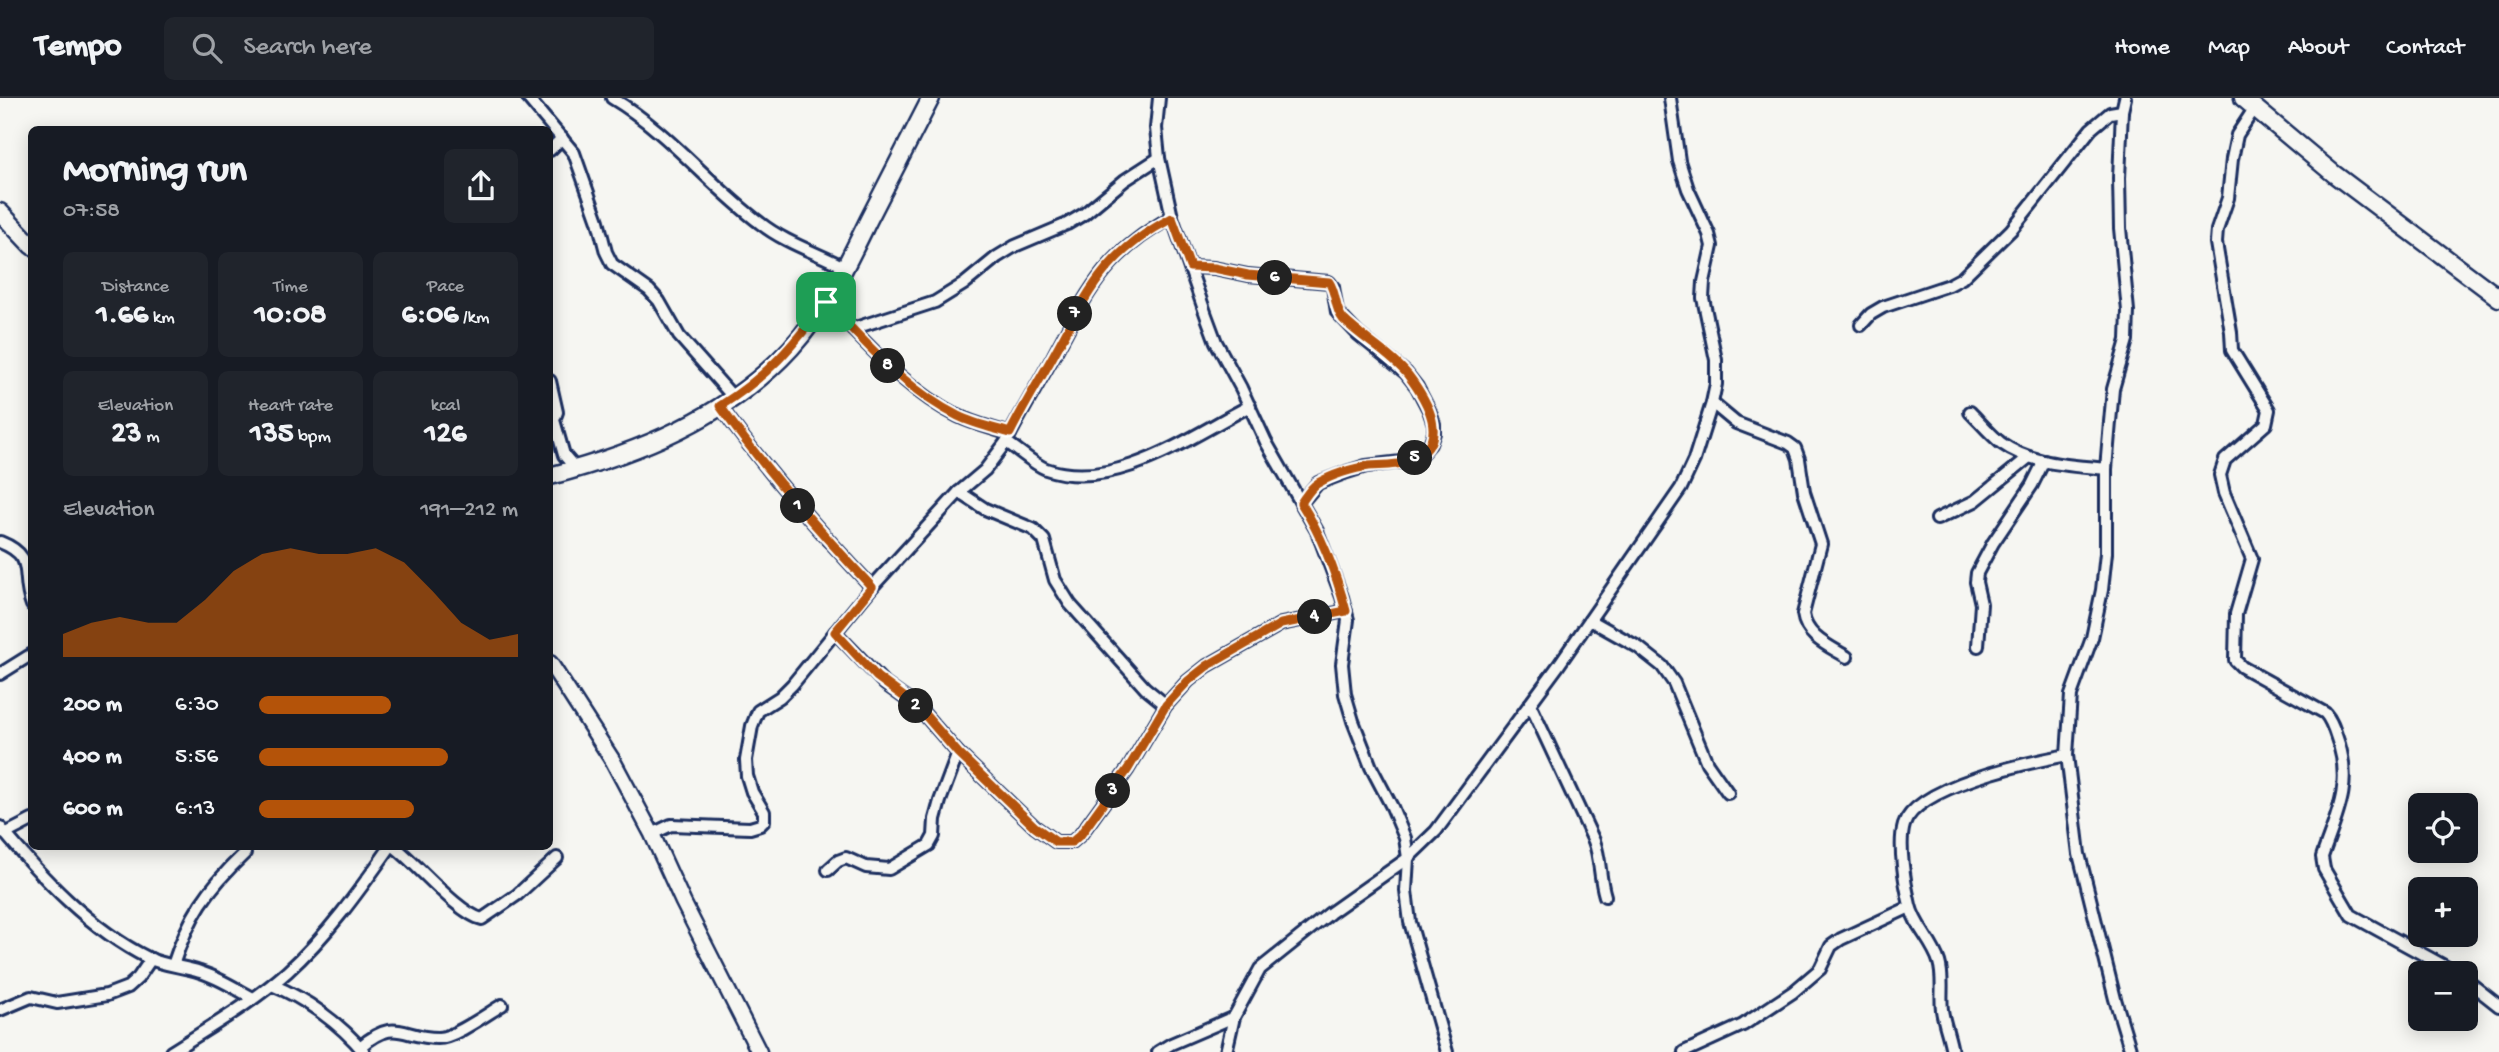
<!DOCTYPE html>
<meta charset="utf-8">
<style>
:root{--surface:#171b24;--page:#20242c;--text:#f1f3f6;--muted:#9ea1a6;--line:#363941;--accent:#b45309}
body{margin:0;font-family:"Gochi Hand",sans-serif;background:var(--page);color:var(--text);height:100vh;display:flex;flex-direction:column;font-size:26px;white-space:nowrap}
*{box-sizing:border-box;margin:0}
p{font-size:23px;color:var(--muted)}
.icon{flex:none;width:38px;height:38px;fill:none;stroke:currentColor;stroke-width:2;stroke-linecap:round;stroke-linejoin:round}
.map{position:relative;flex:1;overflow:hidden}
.side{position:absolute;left:28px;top:28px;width:525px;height:724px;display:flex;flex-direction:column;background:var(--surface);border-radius:10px;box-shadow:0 4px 18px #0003}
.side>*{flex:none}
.controls{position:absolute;left:2408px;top:695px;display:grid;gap:14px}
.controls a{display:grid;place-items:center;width:70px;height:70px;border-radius:10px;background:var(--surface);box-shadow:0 4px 18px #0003;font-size:35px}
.pin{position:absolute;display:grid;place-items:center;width:60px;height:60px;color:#fff;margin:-30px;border-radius:14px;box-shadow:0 4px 10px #0006}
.km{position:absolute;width:35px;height:35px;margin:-18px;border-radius:50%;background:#222;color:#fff;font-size:19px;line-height:35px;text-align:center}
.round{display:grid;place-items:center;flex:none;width:74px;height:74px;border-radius:10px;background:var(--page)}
.overview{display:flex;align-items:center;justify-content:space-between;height:119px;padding:0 35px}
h1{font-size:38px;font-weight:800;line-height:52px}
.metrics{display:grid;grid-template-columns:repeat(3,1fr);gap:10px;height:119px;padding:7px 35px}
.metrics div{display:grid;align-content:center;border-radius:10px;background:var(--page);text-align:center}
.metrics b{font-size:30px;font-weight:800}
.metrics small{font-size:19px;font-weight:400}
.metrics p{font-size:19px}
.chart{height:196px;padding:14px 35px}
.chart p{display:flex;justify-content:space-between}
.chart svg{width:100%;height:126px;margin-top:7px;fill:var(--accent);opacity:.7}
ul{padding:0 35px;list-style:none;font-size:23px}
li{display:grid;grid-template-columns:112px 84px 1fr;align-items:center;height:52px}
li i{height:18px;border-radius:9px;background:var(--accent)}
header{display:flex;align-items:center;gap:42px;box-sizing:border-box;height:98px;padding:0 35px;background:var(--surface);border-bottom:2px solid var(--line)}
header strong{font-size:33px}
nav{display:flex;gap:38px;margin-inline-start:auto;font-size:24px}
.search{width:490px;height:63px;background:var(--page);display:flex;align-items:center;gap:18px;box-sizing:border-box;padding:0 24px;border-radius:10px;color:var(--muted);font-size:26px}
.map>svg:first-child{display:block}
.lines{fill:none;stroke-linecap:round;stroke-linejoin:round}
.minor-casing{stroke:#1b2f5e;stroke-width:16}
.tertiary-casing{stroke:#1b2f5e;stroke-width:19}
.secondary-casing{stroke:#1b2f5e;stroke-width:21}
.minor{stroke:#f6f6f2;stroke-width:10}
.tertiary{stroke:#f6f6f2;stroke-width:14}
.secondary{stroke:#f6f6f2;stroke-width:16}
.route-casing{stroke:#fff;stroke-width:14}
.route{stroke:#b45309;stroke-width:9}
</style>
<header>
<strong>Tempo</strong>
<div class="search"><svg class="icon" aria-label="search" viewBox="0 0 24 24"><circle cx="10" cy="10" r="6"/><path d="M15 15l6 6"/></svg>Search here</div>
<nav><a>Home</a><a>Map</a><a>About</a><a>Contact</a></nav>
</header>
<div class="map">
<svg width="2499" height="954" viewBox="0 0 2499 954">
<rect width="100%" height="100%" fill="#f6f6f2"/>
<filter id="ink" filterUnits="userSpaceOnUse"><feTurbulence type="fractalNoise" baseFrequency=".0143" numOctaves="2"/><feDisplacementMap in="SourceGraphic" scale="14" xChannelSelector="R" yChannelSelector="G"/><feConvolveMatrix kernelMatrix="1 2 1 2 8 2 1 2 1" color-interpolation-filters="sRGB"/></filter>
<g filter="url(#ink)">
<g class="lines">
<!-- minor casing -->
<g class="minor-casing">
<g id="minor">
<path d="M 528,0 L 574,55 L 598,123 L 606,154 L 612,166 L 649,192 L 659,203 L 679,238 L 733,299"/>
<path d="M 612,0 C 669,34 708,86 760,125 C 785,145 818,155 846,170"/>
<path d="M 1159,0 L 1156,30 L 1159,60 L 1172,119 L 1206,217 L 1216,244 L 1241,290 L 1266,344 L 1317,433 L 1342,499 L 1348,522 L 1342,566 L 1345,596 L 1353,623 L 1371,669 L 1392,709 L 1405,740 L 1408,760 L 1406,793 L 1410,824 L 1447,954"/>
<path d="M 2125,0 L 2122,13 L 2119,80 L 2120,130 L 2128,213 L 2127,242 L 2113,291 L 2110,324 L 2106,371 L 2106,455 L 2102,492 L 2092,540 L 2071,597 L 2067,657 L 2079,756 L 2115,901 L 2131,954"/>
<path d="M 2254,11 L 2237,37 L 2232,61 L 2228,100 L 2217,132 L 2216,145 L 2231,234 L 2232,252 L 2269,312 L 2266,326 L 2225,362 L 2220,377 L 2224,395 L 2252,461 L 2236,516 L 2235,562 L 2242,569 L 2325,615 C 2333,624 2335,635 2339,646 C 2352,690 2336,718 2322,759 L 2324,771 L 2351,817 L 2457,875"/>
<path d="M 550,52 L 562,40"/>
<path d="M 1190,169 L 1214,170 L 1248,177 L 1329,184 L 1333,189 L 1337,214 L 1358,236 L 1406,275 L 1417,289 L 1429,312 L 1434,326 L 1434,335 L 1430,346 L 1420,357 L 1410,363 L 1366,368 L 1347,374 L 1318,385 L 1301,405"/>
<path d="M 826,204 C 868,246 904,291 958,318 C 974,326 993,330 1010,336"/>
<path d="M 1861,227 L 1871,216 L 1883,209 L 1949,187 L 1962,180 L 2011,132 L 2091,31 L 2110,15 L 2122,13"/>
<path d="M 852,231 L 935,204 L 964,186 L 997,159 L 1015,148 L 1067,126 L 1084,116 L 1125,82 L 1159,60"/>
<path d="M 550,283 L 557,314 L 554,322 L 564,357 L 576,371"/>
<path d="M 1712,305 L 1736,325 L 1788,345 L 1795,350 L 1799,361 L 1804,394 L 1821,446 L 1803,516 C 1806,539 1829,548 1847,559"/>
<path d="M 720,308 C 766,373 817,431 872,489"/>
<path d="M 1970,314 C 1980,324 1990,336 2001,345 C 2032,367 2070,367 2106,371"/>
<path d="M 1006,344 C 1019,352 1032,365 1046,371 C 1115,395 1192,337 1250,308"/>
<path d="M 959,394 L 985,411 L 1033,431 L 1044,442 L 1055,482 L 1070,506 L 1145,590 L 1166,607"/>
<path d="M 1937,421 L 1975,403 L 2029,359"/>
<path d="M 0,444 C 38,459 20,477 32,507"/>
<path d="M 1590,522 L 1638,549 L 1662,568 L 1674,585 L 1707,665 L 1728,695"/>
<path d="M 835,534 L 885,586 L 919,610 L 958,655 L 1035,729 L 1056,744 L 1072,744 L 1081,736 L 1128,671 L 1166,607 L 1188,583 L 1207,568 L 1281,526 L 1346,513"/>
<path d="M 1978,548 L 1981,506 L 1976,484 L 1977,475 L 1993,445 L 2032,387 L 2044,363"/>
<path d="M 0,576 L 32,556"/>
<path d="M 1530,606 L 1594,743 C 1601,761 1599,779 1605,798"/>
<path d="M 0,729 C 41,779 90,831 148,860 C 165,868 183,868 200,874 C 218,879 236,891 253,900"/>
<path d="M 5,736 L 32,722"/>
<path d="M 652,736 L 671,727 L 750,730 L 760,727 L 764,723 L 764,714 L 752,694 L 747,678 L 746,662 L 752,628 L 758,613 L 780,599 L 792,587 L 872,489 L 959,394 L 985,372 L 1006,344 C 1021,315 1037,288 1053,259 C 1088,194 1103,157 1172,119"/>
<path d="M 395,749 C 418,767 458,815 482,821 L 517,797 L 557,760"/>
<path d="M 828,772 L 838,763 L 846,760 L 866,769 L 889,771 L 929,747 L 934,738 L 935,721 L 940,703 L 958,655"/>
<path d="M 173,867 C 189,818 207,791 245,755"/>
<path d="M 2466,882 L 2499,908"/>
<path d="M 272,887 C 305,900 341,926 364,954"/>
<path d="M 0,912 L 31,899 L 57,905 L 107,897 L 128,889 L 138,880 L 151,861"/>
<path d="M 360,949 C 396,918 402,940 438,940 C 454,940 487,916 502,907"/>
<path d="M 171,954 C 210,929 252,905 287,874 C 327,838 359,793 390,749"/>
<path d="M 1158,954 L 1171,946 L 1234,919"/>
<path d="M 1226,954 L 1234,919 L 1260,871 L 1330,815 L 1408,760 L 1436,733 L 1558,568 L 1681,390 L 1694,362 L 1712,305 L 1716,286 L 1716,262 L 1703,200 L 1704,184 L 1712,148 L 1709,136 L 1688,91 L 1679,63 L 1670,0"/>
<path d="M 1684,954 L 1743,927 L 1793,894 L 1820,871 L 1831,848 L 1841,841 L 1910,809"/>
<path d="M 1952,954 C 1950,940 1944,926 1942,912 C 1940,896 1944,880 1939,864 C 1933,844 1914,827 1910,807 C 1905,786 1898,747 1904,727 C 1916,688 2030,664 2067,657"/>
</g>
</g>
<!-- tertiary casing -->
<g class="tertiary-casing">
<path id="tertiary" d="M 550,565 L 613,663 L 652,736 L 683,804 L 759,954"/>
</g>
<!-- secondary casing -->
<g class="secondary-casing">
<g id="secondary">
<path d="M 2243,0 L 2334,76 L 2499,200"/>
<path d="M 0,114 L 32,148"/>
<path d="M 550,378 C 638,355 728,319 791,250 C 825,213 846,168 868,123 C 889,82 910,41 931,0"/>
</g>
</g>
<!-- minor -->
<use href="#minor" class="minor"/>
<!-- tertiary -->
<use href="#tertiary" class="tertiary"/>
<!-- secondary -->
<use href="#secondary" class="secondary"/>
</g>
</g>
<g class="lines" filter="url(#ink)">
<!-- route casing -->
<g class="route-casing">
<path id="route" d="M 1172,120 L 1190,169 L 1214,170 L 1248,177 L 1329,184 C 1337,196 1334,210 1343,221 C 1363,241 1390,255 1408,277 C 1427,302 1452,344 1411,362 C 1398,368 1383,367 1369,368 C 1353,370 1332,377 1318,385 C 1310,390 1306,398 1301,405 C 1322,438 1336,475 1346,513 L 1281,526 L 1207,568 L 1188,583 L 1166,607 L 1128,671 L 1081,736 L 1072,744 L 1056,744 L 1035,729 L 958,655 L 919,610 L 877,579 L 835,534 L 872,489 C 817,431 766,373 720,308 C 768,278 793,248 826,204 C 868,246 904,291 958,318 C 974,326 993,330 1010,335 C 1023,309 1038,285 1052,260 C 1089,194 1102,157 1172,120 Z"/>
</g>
<!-- route -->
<use href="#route" class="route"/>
</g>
</svg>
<div class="controls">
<a><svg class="icon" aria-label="locate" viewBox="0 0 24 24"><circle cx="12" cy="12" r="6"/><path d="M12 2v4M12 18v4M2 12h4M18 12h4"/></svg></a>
<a>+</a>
<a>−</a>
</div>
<div class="pin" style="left:826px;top:204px;background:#1e9e55"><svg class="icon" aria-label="arrive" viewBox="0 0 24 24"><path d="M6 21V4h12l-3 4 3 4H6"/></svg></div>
<b class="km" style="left:798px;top:408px">1</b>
<b class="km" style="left:916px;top:608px">2</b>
<b class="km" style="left:1113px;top:693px">3</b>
<b class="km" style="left:1315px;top:519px">4</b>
<b class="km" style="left:1415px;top:360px">5</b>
<b class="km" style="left:1275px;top:180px">6</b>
<b class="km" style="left:1075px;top:216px">7</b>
<b class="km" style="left:888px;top:268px">8</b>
<section class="side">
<div class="overview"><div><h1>Morning run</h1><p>07:58</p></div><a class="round"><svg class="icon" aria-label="share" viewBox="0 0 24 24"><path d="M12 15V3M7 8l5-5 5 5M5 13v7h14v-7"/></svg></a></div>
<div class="metrics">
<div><p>Distance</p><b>1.66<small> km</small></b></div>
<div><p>Time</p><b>10:08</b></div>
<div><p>Pace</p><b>6:06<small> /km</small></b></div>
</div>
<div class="metrics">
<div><p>Elevation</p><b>23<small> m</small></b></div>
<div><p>Heart rate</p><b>135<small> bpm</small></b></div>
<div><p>kcal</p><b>126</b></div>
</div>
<div class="chart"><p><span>Elevation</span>191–212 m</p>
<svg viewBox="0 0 160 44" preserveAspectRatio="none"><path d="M0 44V36L10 32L20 30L30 32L40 32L50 24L60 14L70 8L80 6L90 8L100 8L110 6L120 11L130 21L140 32L150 38L160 36V44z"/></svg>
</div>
<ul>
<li><b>200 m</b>6:30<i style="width:51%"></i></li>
<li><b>400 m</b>5:56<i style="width:73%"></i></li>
<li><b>600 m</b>6:13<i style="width:60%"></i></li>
</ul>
</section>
</div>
